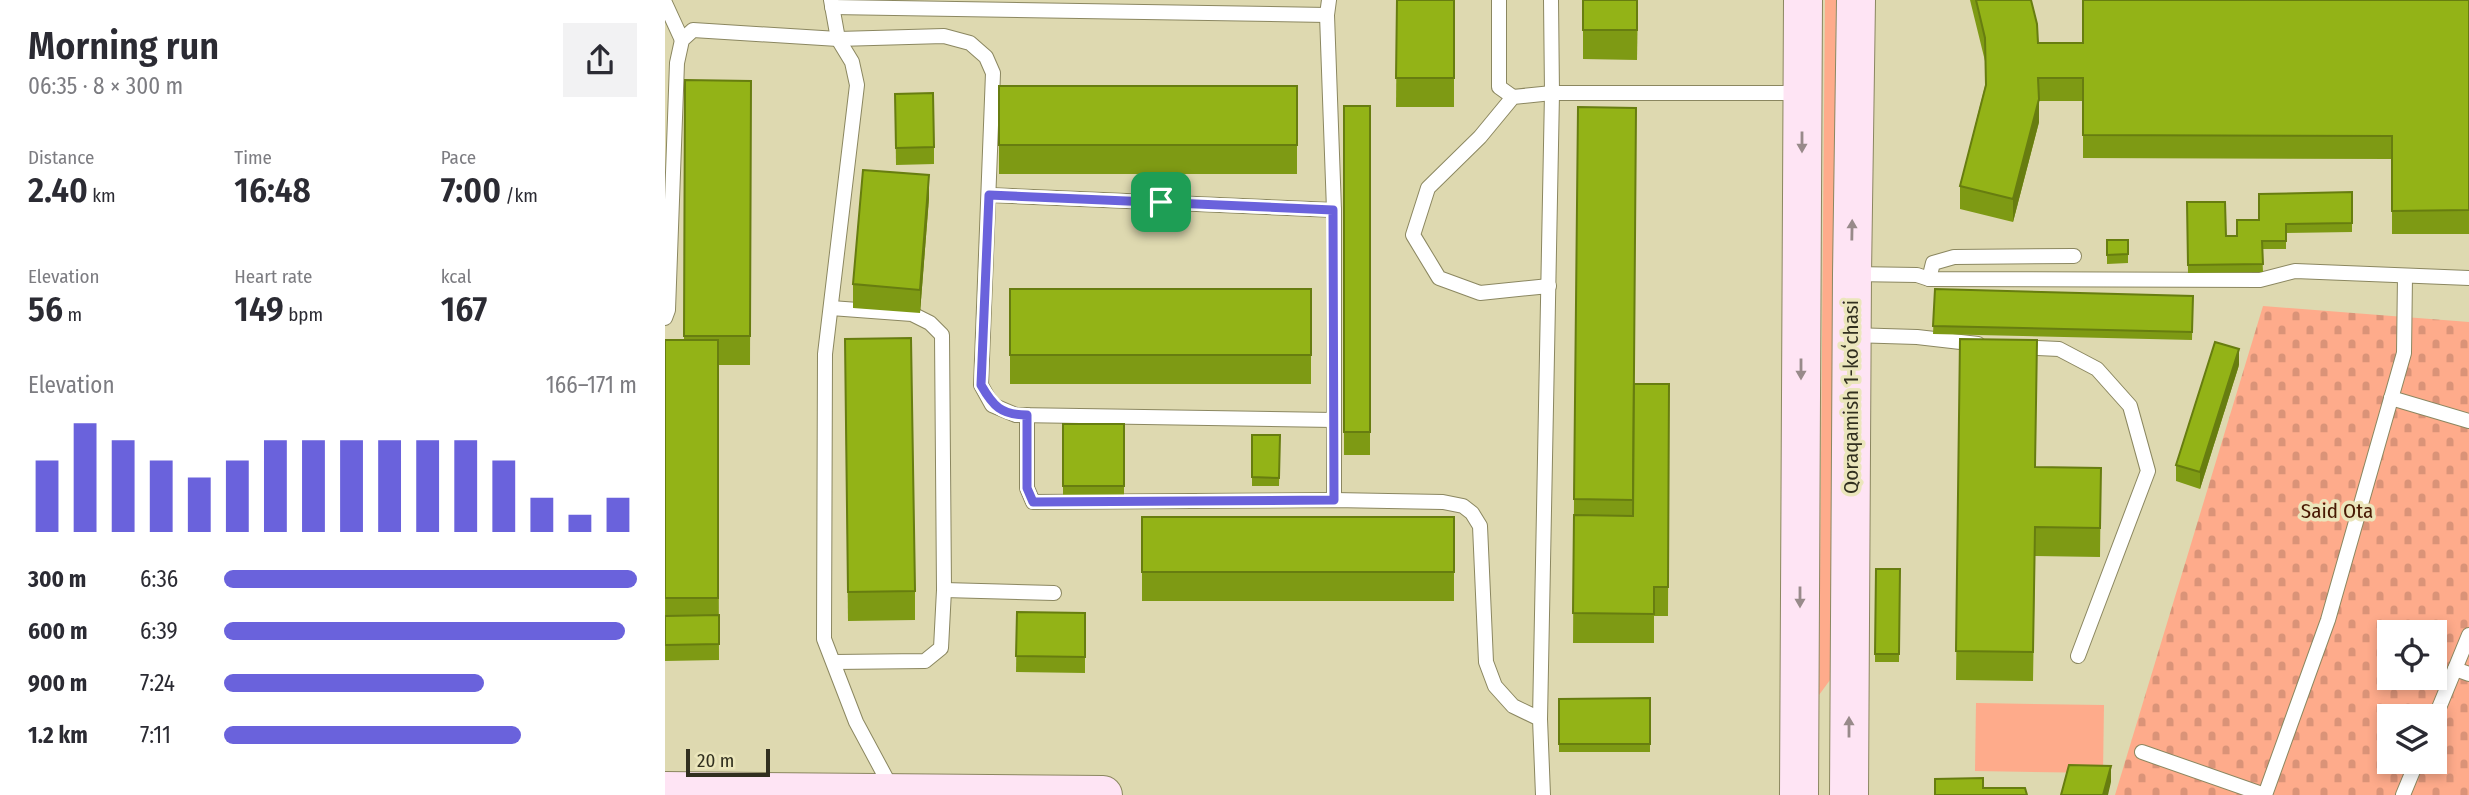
<!DOCTYPE html>
<meta charset="utf-8">
<style>
:root{--surface:#fff;--page:#f2f2f3;--text:#2b2b33;--muted:#7c7c81;--accent:#6a62dc}
body{margin:0;font-family:"Fira Sans Condensed",sans-serif;background:var(--page);color:var(--text);height:100vh;display:flex;flex-direction:column;font-size:26px;white-space:nowrap}
*{box-sizing:border-box;margin:0}
p{font-size:23px;color:var(--muted)}
.icon{flex:none;width:38px;height:38px;fill:none;stroke:currentColor;stroke-width:2;stroke-linecap:round;stroke-linejoin:round}
.map{position:relative;flex:1;overflow:hidden}
.panel{display:flex;flex-direction:column;background:var(--surface);width:665px}
.panel>*{flex:none}
.controls{position:absolute;left:1712px;top:620px;display:grid;gap:14px}
.controls a{display:grid;place-items:center;width:70px;height:70px;border-radius:0px;background:var(--surface);box-shadow:0 4px 10px #0003;font-size:35px}
.scale{position:absolute;left:21px;bottom:18px;width:84px;box-sizing:border-box;padding-left:7px;border:4px solid #312f1f;border-top:0;font-size:19px;line-height:24px;white-space:nowrap;color:#312f1f;-webkit-text-stroke:5px #ebe6bc;paint-order:stroke}
.pin{position:absolute;display:grid;place-items:center;width:60px;height:60px;color:#fff;margin:-30px;border-radius:14px;box-shadow:0 4px 10px #0006}
.round{display:grid;place-items:center;flex:none;width:74px;height:74px;border-radius:0px;background:var(--page)}
.summary{display:flex;align-items:center;justify-content:space-between;height:119px;padding:0 28px}
h1{font-size:38px;font-weight:600;line-height:52px}
.figures{display:grid;grid-template-columns:repeat(3,1fr);gap:10px;height:119px;padding:7px 28px}
.figures div{display:grid;align-content:center}
.figures b{font-size:35px;font-weight:600}
.figures small{font-size:19px;font-weight:400}
.figures p{font-size:19px}
.chart{height:196px;padding:14px 28px}
.chart p{display:flex;justify-content:space-between}
.chart svg{width:100%;height:126px;margin-top:7px;stroke:var(--accent);stroke-width:6}
ul{padding:0 28px;list-style:none;font-size:23px}
li{display:grid;grid-template-columns:112px 84px 1fr;align-items:center;height:52px}
li i{height:18px;border-radius:9px;background:var(--accent)}
main{display:flex;flex:1;min-height:0}
.map>svg:first-child{display:block}
.green{fill:#feab8b}
.cemetery{fill:url(#cemetery-stones);fill-rule:evenodd}
.lines{fill:none;stroke-linecap:round;stroke-linejoin:round}
.lane-casing{stroke:#8b8760;stroke-width:16}
.secondary-casing{stroke:#8b8760;stroke-width:40}
.lane{stroke:#fff;stroke-width:14}
.secondary{stroke:#fee4f4;stroke-width:38}
.wall{fill:#7e9a14}
.shaded-wall{fill:#677d10}
.building{fill:#93b317;stroke:#677d10;stroke-width:2}
.oneway{fill:#988a8a}
.route-casing{stroke:#fff;stroke-width:14}
.route{stroke:#6a62dc;stroke-width:9}
.labels{text-anchor:middle;stroke-width:7;stroke-linejoin:round;paint-order:stroke}
.street-label{font-size:21px;fill:#312f1f;stroke:#ebe6bc}
.park-label{font-size:21px;fill:#481803;stroke:#ebe6bc}
</style>
<main>
<section class="panel">
<div class="summary"><div><h1>Morning run</h1><p>06:35 · 8 × 300 m</p></div><a class="round"><svg class="icon" aria-label="share" viewBox="0 0 24 24"><path d="M12 15V3M7 8l5-5 5 5M5 13v7h14v-7"/></svg></a></div>
<div class="figures">
<div><p>Distance</p><b>2.40<small> km</small></b></div>
<div><p>Time</p><b>16:48</b></div>
<div><p>Pace</p><b>7:00<small> /km</small></b></div>
</div>
<div class="figures">
<div><p>Elevation</p><b>56<small> m</small></b></div>
<div><p>Heart rate</p><b>149<small> bpm</small></b></div>
<div><p>kcal</p><b>167</b></div>
</div>
<div class="chart"><p><span>Elevation</span>166–171 m</p>
<svg viewBox="0 0 160 44" preserveAspectRatio="none"><path d="M5 44V19M15 44V6M25 44V12M35 44V19M45 44V25M55 44V19M65 44V12M75 44V12M85 44V12M95 44V12M105 44V12M115 44V12M125 44V19M135 44V32M145 44V38M155 44V32"/></svg>
</div>
<ul>
<li><b>300 m</b>6:36<i style="width:100%"></i></li>
<li><b>600 m</b>6:39<i style="width:97%"></i></li>
<li><b>900 m</b>7:24<i style="width:63%"></i></li>
<li><b>1.2 km</b>7:11<i style="width:72%"></i></li>
</ul>
</section>
<div class="map">
<svg width="1804" height="795" viewBox="0 0 1804 795">
<defs>
<pattern id="cemetery-stones" width="16" height="16" patternUnits="userSpaceOnUse" patternTransform="scale(1.75)"><rect width="16" height="16" fill="#feab8b"/><path d="M2 7V4a2 2 0 0 1 4 0v3zM10 15v-3a2 2 0 0 1 4 0v3z" fill="#da9378"/></pattern>
</defs>
<rect width="100%" height="100%" fill="#ded9b0"/>
<!-- green -->
<g class="green">
<path d="M 1160,0 L 1171,0 L 1165,680 L 1154,695 Z"/>
<path d="M 1311,703 L 1439,705 L 1438,773 L 1310,771 Z"/>
</g>
<!-- cemetery -->
<path class="cemetery" d="M 1598,306 L 1804,322 L 1804,795 L 1450,795 ZM 1724,632 L 1769,632 L 1769,677 L 1724,677 ZM 1724,716 L 1769,716 L 1769,761 L 1724,761 Z"/>
<g class="lines">
<!-- lane casing -->
<g class="lane-casing">
<g id="lane">
<path d="M 166,0 L 173,39 L 187,62 L 192,85 L 160,354 L 159,639 L 191,722 L 227,789"/>
<path d="M 664,0 L 662,15 L 669,210 L 669,500"/>
<path d="M 834,0 L 834,87 L 848,97"/>
<path d="M 0,3 L 17,40"/>
<path d="M 167,7 L 662,15"/>
<path d="M 324,195 L 669,210"/>
<path d="M 1188,274 L 1252,275 L 1264,279 L 1595,280 L 1630,271 L 1804,278"/>
<path d="M 1264,279 L 1268,263 L 1289,257 L 1409,256"/>
<path d="M 884,286 L 815,293 L 774,278 L 748,235 L 763,188 L 815,137 L 848,97 L 887,93 L 1136,93"/>
<path d="M 166,308 L 247,314 L 265,323 L 277,335 L 279,590 L 276,648 L 260,661 L 169,662"/>
<path d="M 0,318 L 3,310 L 12,63 L 17,40 L 28,30 L 173,39 L 279,36 L 305,43 L 321,57 L 328,73 L 316,385 L 327,405 L 351,415 L 669,420"/>
<path d="M 1186,335 L 1252,337 L 1313,344"/>
<path d="M 1354,347 L 1394,349 L 1432,369 L 1465,406 L 1483,471 L 1413,656"/>
<path d="M 1726,398 L 1804,421"/>
<path d="M 362,415 L 362,488 L 368,502 L 669,500 L 778,502 L 798,506 L 807,513 L 815,526 L 821,662 L 830,686 L 848,706 L 875,719 L 878,795"/>
<path d="M 279,590 L 389,593"/>
<path d="M 1790,669 L 1804,674"/>
<path d="M 875,719 L 887,93 L 886,0"/>
<path d="M 1769,720 L 1804,635"/>
<path d="M 1477,752 L 1600,795"/>
<path d="M 1600,795 L 1663,620 L 1739,353 L 1740,276"/>
<path d="M 1738,795 L 1752,761"/>
</g>
</g>
<!-- secondary casing -->
<g class="secondary-casing">
<g id="secondary">
<path d="M 0,791 L 438,795"/>
<path d="M 1134,795 L 1138,0"/>
<path d="M 1184,795 L 1187,274 L 1191,0"/>
</g>
</g>
<!-- lane -->
<use href="#lane" class="lane"/>
<!-- secondary -->
<use href="#secondary" class="secondary"/>
</g>
<!-- wall -->
<g class="wall">
<path d="M 732,0 L 789,0 L 789,107 L 731,107 Z"/>
<path d="M 918,0 L 973,0 L 972,60 L 918,59 Z"/>
<path d="M 1305,0 L 1366,0 L 1373,43 L 1418,43 L 1804,0 L 1804,234 L 1727,234 L 1727,159 L 1418,158 L 1418,101 L 1374,101 L 1374,122 L 1348,222 L 1295,209 L 1295,186 L 1320,86 L 1320,61 Z"/>
<path d="M 20,80 L 86,81 L 85,365 L 53,365 L 54,660 L 0,661 L 0,340 L 19,340 Z"/>
<rect x="334" y="86" width="298" height="88"/>
<path d="M 230,94 L 269,147 L 269,164 L 231,165 Z"/>
<rect x="679" y="106" width="26" height="349"/>
<path d="M 1687,192 L 1687,232 L 1621,233 L 1621,249 L 1597,249 L 1598,272 L 1523,273 L 1522,202 L 1561,236 L 1572,236 L 1594,220 Z"/>
<path d="M 264,198 L 255,313 L 188,308 L 188,284 Z"/>
<path d="M 1442,240 L 1463,240 L 1463,263 L 1442,264 Z"/>
<rect x="345" y="289" width="301" height="95"/>
<path d="M 1270,289 L 1528,296 L 1527,340 L 1268,334 Z"/>
<path d="M 1295,339 L 1371,467 L 1436,468 L 1435,557 L 1370,556 L 1368,681 L 1291,680 Z"/>
<path d="M 1574,365 L 1535,489 L 1511,481 L 1511,465 Z"/>
<path d="M 180,369 L 250,591 L 250,620 L 183,621 Z"/>
<path d="M 969,384 L 1004,384 L 1003,616 L 989,616 L 989,643 L 908,643 L 909,499 Z"/>
<rect x="398" y="424" width="61" height="71"/>
<path d="M 587,435 L 615,435 L 614,486 L 587,486 Z"/>
<rect x="477" y="517" width="312" height="84"/>
<path d="M 1235,569 L 1234,662 L 1210,662 L 1210,654 Z"/>
<path d="M 352,612 L 420,613 L 420,673 L 351,672 Z"/>
<path d="M 985,698 L 985,752 L 894,752 L 894,699 Z"/>
</g>
<!-- shaded-wall -->
<g class="shaded-wall">
<path d="M 1374,99 L 1374,122 L 1348,222 L 1348,199 Z"/>
<path d="M 264,175 L 264,198 L 255,313 L 255,290 Z"/>
<path d="M 1574,349 L 1574,365 L 1535,489 L 1535,472 Z"/>
<path d="M 1446,766 L 1446,782 L 1443,795 L 1438,795 Z"/>
</g>
<!-- building -->
<g class="building">
<path d="M 732,0 L 789,0 L 789,78 L 731,78 Z"/>
<rect x="918" y="0" width="54" height="30"/>
<path d="M 1311,0 L 1366,0 L 1372,24 L 1373,43 L 1418,43 L 1418,0 L 1804,0 L 1804,210 L 1727,211 L 1727,136 L 1418,135 L 1418,78 L 1373,78 L 1374,99 L 1348,199 L 1295,186 L 1321,85 L 1320,38 Z"/>
<path d="M 20,80 L 86,81 L 85,336 L 19,336 Z"/>
<rect x="334" y="86" width="298" height="59"/>
<path d="M 268,93 L 269,147 L 231,148 L 230,94 Z"/>
<rect x="679" y="106" width="26" height="326"/>
<path d="M 913,107 L 971,108 L 968,500 L 909,499 Z"/>
<path d="M 198,170 L 264,175 L 255,290 L 188,284 Z"/>
<path d="M 1687,192 L 1687,223 L 1621,224 L 1621,241 L 1597,241 L 1598,264 L 1523,265 L 1522,202 L 1560,202 L 1561,236 L 1572,236 L 1572,220 L 1594,220 L 1594,194 Z"/>
<path d="M 1442,240 L 1463,240 L 1463,254 L 1442,255 Z"/>
<rect x="345" y="289" width="301" height="66"/>
<path d="M 1270,289 L 1528,296 L 1527,332 L 1268,326 Z"/>
<path d="M 246,338 L 250,591 L 183,592 L 180,339 Z"/>
<path d="M 1295,339 L 1372,340 L 1370,467 L 1436,468 L 1435,528 L 1370,527 L 1368,652 L 1291,651 Z"/>
<rect x="0" y="340" width="53" height="258"/>
<path d="M 1550,342 L 1574,349 L 1535,472 L 1511,465 Z"/>
<path d="M 969,384 L 1004,384 L 1003,587 L 989,587 L 989,614 L 908,613 L 909,515 L 968,516 Z"/>
<rect x="398" y="424" width="61" height="62"/>
<path d="M 587,435 L 615,435 L 614,478 L 587,477 Z"/>
<rect x="477" y="517" width="312" height="55"/>
<path d="M 1211,569 L 1235,569 L 1234,654 L 1210,654 Z"/>
<path d="M 352,612 L 420,613 L 420,657 L 351,656 Z"/>
<path d="M 54,615 L 54,644 L 0,645 L 0,616 Z"/>
<path d="M 985,698 L 985,744 L 894,744 L 894,699 Z"/>
<path d="M 1404,765 L 1446,766 L 1438,795 L 1396,795 Z"/>
<path d="M 1318,778 L 1318,788 L 1360,788 L 1362,795 L 1270,795 L 1270,779 Z"/>
</g>
<!-- one-way arrows -->
<defs><path id="oneway-solid" d="M-6-.8H1V-3.2L6.5 0L1 3.2V.8H-6Z" transform="scale(1.75)"/></defs>
<g class="oneway">
<use href="#oneway-solid" transform="translate(1137 142) rotate(90)"/>
<use href="#oneway-solid" transform="translate(1187 230) rotate(-89)"/>
<use href="#oneway-solid" transform="translate(1136 369) rotate(90)"/>
<use href="#oneway-solid" transform="translate(1135 597) rotate(90)"/>
<use href="#oneway-solid" transform="translate(1184 727) rotate(-90)"/>
</g>
<g class="lines">
<!-- route casing -->
<g class="route-casing">
<path id="route" d="M 324,195 L 668,210 L 669,500 L 368,502 L 362,488 L 362,415 C 336,415 328,406 316,385 Z"/>
</g>
<!-- route -->
<use href="#route" class="route"/>
</g>
<g class="labels">
<!-- street labels -->
<g class="street-label">
<text transform="translate(1186 397) rotate(-90)" y="7">Qoraqamish 1-koʻchasi</text>
</g>
<!-- park labels -->
<g class="park-label">
<text x="1672" y="518">Said Ota</text>
</g>
</g>
</svg>
<div class="controls">
<a><svg class="icon" aria-label="locate" viewBox="0 0 24 24"><circle cx="12" cy="12" r="6"/><path d="M12 2v4M12 18v4M2 12h4M18 12h4"/></svg></a>
<a><svg class="icon" aria-label="layers" viewBox="0 0 24 24"><path d="M12 4l9 5-9 5-9-5zM3 14l9 5 9-5"/></svg></a>
</div>
<div class="scale">20 m</div>
<div class="pin" style="left:496px;top:202px;background:#1e9e55"><svg class="icon" aria-label="arrive" viewBox="0 0 24 24"><path d="M6 21V4h12l-3 4 3 4H6"/></svg></div>
</div>
</main>
